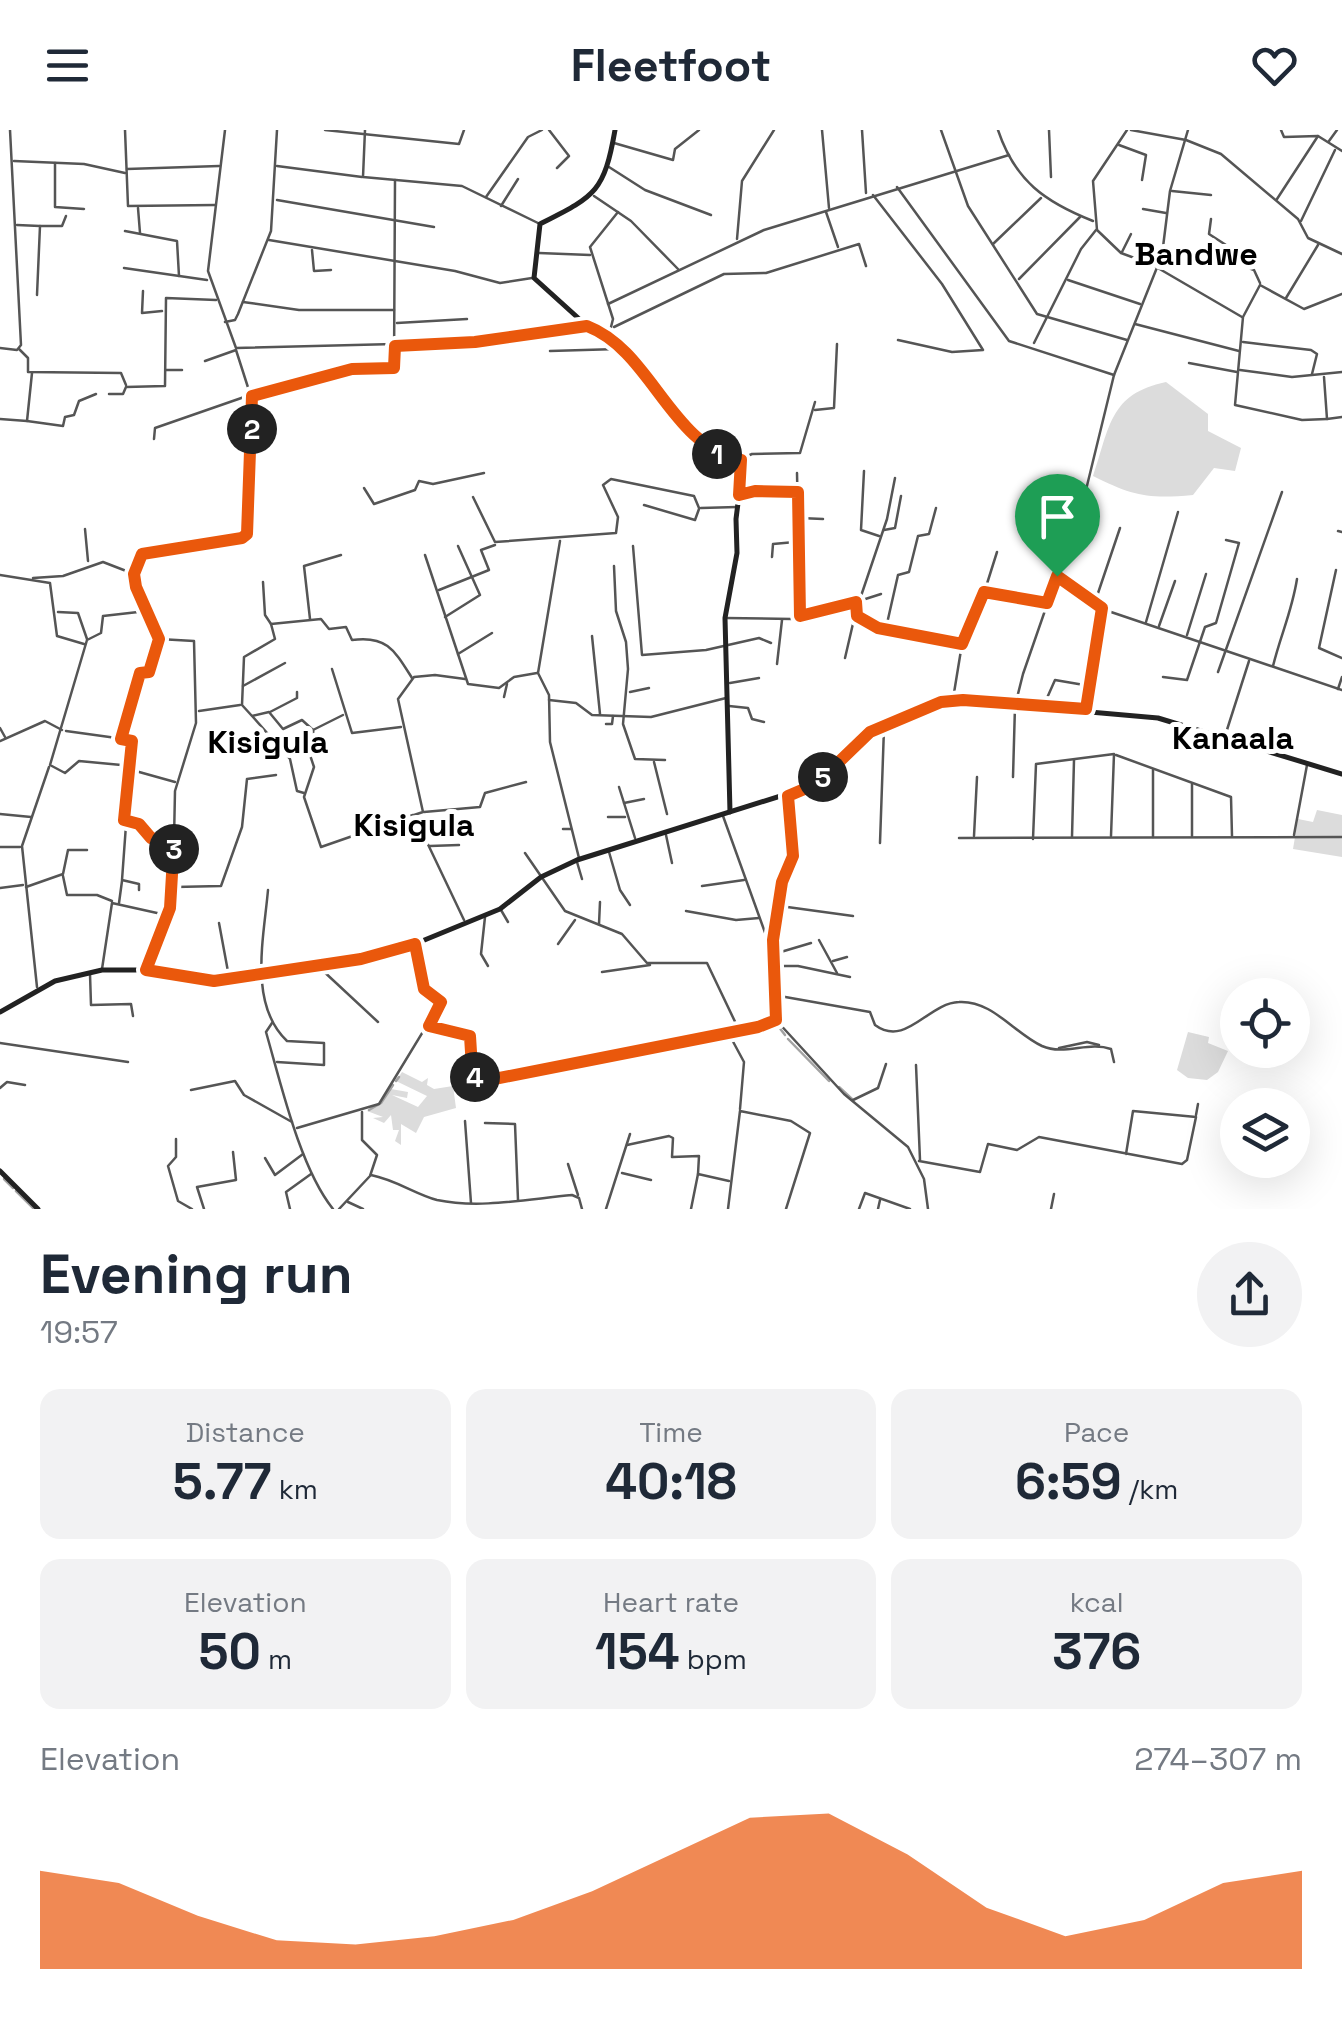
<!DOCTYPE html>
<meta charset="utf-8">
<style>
:root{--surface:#fff;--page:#f2f2f3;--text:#1f2937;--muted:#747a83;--accent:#ea580c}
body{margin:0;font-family:"Space Grotesk",sans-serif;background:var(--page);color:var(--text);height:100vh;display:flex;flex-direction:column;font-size:38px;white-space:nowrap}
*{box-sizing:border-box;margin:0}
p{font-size:32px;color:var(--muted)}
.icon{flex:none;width:55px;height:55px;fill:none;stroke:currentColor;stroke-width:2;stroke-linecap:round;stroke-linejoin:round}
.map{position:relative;height:1079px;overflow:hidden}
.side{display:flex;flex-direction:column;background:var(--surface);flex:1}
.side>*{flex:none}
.buttons{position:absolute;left:1220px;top:848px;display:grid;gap:20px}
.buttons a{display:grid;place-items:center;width:90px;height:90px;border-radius:50%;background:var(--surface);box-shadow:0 10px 40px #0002;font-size:50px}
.pin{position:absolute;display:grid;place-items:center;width:85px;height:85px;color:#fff;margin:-102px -42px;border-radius:50% 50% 50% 0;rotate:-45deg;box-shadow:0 0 10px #0007}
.pin .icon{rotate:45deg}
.km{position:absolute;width:50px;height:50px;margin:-25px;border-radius:50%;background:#222;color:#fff;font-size:28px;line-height:50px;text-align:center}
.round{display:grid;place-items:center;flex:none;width:105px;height:105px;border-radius:52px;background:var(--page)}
.overview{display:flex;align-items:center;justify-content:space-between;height:170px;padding:0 40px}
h1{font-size:55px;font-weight:800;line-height:75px}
.metrics{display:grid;grid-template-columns:repeat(3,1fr);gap:15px;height:170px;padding:10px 40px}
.metrics div{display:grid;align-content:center;border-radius:20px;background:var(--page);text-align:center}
.metrics b{font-size:50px;font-weight:800}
.metrics small{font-size:28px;font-weight:400}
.metrics p{font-size:28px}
.chart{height:280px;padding:20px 40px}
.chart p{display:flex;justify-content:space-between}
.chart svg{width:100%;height:180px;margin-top:10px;fill:var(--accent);opacity:.7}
header{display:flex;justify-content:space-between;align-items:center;height:130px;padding:0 40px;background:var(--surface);font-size:45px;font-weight:800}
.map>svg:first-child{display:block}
.green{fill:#dcdcdc}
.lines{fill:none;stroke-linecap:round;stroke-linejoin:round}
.stream{stroke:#a3a3a3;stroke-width:2.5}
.street{stroke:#555;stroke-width:2.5}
.secondary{stroke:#222;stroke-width:5}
.route-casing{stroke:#fff;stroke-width:20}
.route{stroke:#ea580c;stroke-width:12}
.labels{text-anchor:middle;stroke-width:10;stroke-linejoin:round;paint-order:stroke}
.quarter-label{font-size:32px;font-weight:bold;fill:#000;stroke:#fff}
</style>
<header><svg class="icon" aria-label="menu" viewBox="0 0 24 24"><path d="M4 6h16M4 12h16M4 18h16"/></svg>Fleetfoot<svg class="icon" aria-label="heart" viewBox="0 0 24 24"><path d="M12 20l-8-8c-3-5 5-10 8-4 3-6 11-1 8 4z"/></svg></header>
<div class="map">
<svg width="1342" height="1079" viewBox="0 0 1342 1079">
<rect width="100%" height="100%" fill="#fff"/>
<!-- green -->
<g class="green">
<path d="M 1166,252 L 1208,284 L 1208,301 L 1241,318 L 1235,341 L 1214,338 L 1193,365 C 1148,369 1133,366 1093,346 C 1110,297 1109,264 1166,252 Z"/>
<path d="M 1317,680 L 1342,685 L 1342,727 L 1293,719 L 1298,689 L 1313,692 Z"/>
<path d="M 1188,902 L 1209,907 L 1208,913 L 1228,921 L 1218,942 L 1207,950 L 1188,948 L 1177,940 Z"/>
<path d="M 402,942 L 422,952 L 428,948 L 427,955 L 434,959 L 453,956 L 456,978 L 424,987 L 416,1003 L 401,994 L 401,1015 L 395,1011 L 399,1000 L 393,1000 L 391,985 L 384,993 L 373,988 L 383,987 L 367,981 L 380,974 L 391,959 L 408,962 L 407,968 L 392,965 L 418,977 L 427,966 L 396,951 Z"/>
</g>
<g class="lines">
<!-- stream -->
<g class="stream">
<path d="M 769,854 L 772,888"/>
<path d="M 775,892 L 785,905"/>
<path d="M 788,909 L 829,951"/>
<path d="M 396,951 L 399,947"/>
<path d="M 839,957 L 852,969"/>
<path d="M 369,980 L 381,973 L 393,955"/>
<path d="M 4,1049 L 13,1058"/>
<path d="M 16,1061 L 34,1079"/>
</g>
<!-- street -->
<g class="street">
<path d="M 125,0 L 128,76 L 215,75"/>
<path d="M 225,0 L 208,141 L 236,218 L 475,212 L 583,197"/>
<path d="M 325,0 L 459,14 L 464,0"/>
<path d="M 365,0 L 363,47 L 462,56 L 540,94"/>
<path d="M 549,0 L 569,26 L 557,38"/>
<path d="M 822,0 L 829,78"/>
<path d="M 862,0 L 866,63"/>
<path d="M 941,0 L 968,76 L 1037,184 L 1127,210"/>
<path d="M 998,0 C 1015,51 1045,72 1093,91"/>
<path d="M 1049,0 L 1051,47"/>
<path d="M 1127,0 L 1093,51 L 1097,100 L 1121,123 L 1151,134 L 1242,187"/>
<path d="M 1131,0 L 1186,10 L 1221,24 L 1298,89 L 1308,108 L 1342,124"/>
<path d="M 1281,0 L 1284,7 L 1318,6 L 1342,21"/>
<path d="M 1329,11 L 1337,0"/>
<path d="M 614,13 L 673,30 L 675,19 L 699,0"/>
<path d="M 1119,15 L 1146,25 L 1142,50"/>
<path d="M 14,31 L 84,34 L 125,43"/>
<path d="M 55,33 L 55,77 L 84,79"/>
<path d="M 277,36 L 362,47"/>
<path d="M 609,37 L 645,60 L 711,85"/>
<path d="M 127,39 L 219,36"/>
<path d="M 897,57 L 1009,211 L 1114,245"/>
<path d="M 1172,61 L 1211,65"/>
<path d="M 873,65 L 942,154 L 983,220 L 952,222 L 898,210"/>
<path d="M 594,66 L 631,91 L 678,139"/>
<path d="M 486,67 L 528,7 L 542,0"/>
<path d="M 1277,69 L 1318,6"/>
<path d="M 277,70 L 434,97"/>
<path d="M 501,76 L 518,49"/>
<path d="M 138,78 L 140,103"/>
<path d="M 1143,79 L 1166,83"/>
<path d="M 826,82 L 838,117"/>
<path d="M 1211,89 L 1209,104 L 1226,115 L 1223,128"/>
<path d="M 1301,91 L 1335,20"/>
<path d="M 17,95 L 40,96 L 37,165"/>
<path d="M 46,96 L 40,96 L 62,96 L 66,86"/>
<path d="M 125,101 L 177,111 L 179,146"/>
<path d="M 737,109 L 742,51 L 774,0"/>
<path d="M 269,110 L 455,141 L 500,153 L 532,148"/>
<path d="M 993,114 L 1041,68"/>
<path d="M 312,120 L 314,141 L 331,140"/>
<path d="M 1122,122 L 1131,104"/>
<path d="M 1204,122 L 1254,140 L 1260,153"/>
<path d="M 539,123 L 590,125"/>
<path d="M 124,138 L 207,150"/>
<path d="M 1019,149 L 1080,87"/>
<path d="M 1068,150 L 1140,174"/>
<path d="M 143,161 L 142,183 L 162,181"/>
<path d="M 1286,168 L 1318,115"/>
<path d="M 243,172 L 299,180 L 394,180"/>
<path d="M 608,174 L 764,100 L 1009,25"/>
<path d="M 225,192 L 235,190 L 238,184 L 271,101 L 277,0"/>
<path d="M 397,193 L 467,189"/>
<path d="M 1135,194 L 1239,221"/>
<path d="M 614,197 L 724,144 L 766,143 L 859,114 L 866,136"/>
<path d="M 609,205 L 613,189 L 590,117 L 618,82"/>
<path d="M 1243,212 L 1311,220 L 1317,224 L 1312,244"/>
<path d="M 1034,213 L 1081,119 L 1096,100"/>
<path d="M 0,218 L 17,220 L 21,215 L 10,0"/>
<path d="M 19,219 L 28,228 L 28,242 L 121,243 L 126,255"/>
<path d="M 550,221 L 618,219"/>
<path d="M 1189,233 L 1237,242"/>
<path d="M 166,240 L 182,240"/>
<path d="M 1240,240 L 1292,247 L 1342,242"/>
<path d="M 1324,247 L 1327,289 L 1342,287"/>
<path d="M 109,264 L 123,264 L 126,257 L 165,256 L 166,168 L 216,170"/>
<path d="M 253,266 L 353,239 L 394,238 L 395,50"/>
<path d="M 815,280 L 834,278 L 837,214"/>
<path d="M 0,289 L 27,291 L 32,243"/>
<path d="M 1327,289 L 1302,290 L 1235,275 L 1243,187 L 1260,155 L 1304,179 L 1342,164"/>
<path d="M 27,291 L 63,296 L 65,287 L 74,285 L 79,271 L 96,264"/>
<path d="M 154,309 L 155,298 L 250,265"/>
<path d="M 741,329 L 752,324 L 800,323 L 815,272"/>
<path d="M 864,341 L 861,400 L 879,406"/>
<path d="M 797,343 L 800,486"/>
<path d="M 364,358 L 374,374 L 415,360 L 419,351 L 433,354 L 484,343"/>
<path d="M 740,365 L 797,362"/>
<path d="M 473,367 L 495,412 L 616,403 L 618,387 L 603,355 L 611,349 L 694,366 L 699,378"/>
<path d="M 644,375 L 695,390 L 699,379"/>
<path d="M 701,378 L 737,377"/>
<path d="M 800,388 L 823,389"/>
<path d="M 85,399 L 88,431"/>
<path d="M 884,400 L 895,398 L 901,366"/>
<path d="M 1338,401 L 1342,402"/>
<path d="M 560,411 L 538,543 L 549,565 L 550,612 L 579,728"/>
<path d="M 633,416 L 642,525 L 706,520 L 759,508 L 771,513"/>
<path d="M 425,425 L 468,554 L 499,558 L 514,547 L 537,543"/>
<path d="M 772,427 L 773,414 L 795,412"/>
<path d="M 614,436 L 616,481 L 626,512 L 628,539 L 623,594 L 635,629 L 665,630"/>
<path d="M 1336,440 L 1319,518 L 1342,528"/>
<path d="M 134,444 L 142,424 L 152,420 L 243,408 L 247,404 L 253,273 L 236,220 L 205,231"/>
<path d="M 0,445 L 50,453 L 57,506 L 84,514"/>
<path d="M 1058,447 L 1111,482 L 1342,560"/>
<path d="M 33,448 L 63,446 L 103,432 L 134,444 L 137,460 L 159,509 L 149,542 L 140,543 L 134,578 L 121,609"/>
<path d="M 263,452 L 265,485 L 271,494 L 321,489 L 329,499 L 346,497 L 352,510 C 387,505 395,521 412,548"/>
<path d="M 439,460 L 489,440 L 481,420 L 495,415"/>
<path d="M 985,460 L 997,422"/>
<path d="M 881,464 L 856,472 L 856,483 L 862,491 L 960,514"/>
<path d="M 861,466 L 887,389 L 895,348"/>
<path d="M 1095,472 L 1120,398"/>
<path d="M 58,482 L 78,483 L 87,509"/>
<path d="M 445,487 L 480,465 L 458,416"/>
<path d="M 725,488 L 792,489 L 854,472"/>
<path d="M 310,489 L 304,436 L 341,425"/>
<path d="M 1146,492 L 1178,382"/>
<path d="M 271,494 L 275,509 L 244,527 L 242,575 L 252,586 L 269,582 L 283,599 L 302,590 L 313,600 L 343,585"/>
<path d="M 1159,496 L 1175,451"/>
<path d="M 886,498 L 898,445 L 909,442 L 918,406 L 929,404 L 936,378"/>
<path d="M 1187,505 L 1206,444"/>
<path d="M 592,506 L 600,584"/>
<path d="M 458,524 L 492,503"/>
<path d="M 845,528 L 855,485"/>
<path d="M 777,534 L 782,490"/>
<path d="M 1273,536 C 1281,504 1292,481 1297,449"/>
<path d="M 332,539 L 352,603 L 401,597"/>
<path d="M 1218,542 L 1282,362"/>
<path d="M 1163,547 L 1187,550 L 1205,497 L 1216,493 L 1239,413 L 1226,410"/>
<path d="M 730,553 L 759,548"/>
<path d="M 1090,555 L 1102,479"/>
<path d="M 243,556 L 285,533"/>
<path d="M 1338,559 L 1342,547"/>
<path d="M 630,562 L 649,558"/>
<path d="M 504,567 L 507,554"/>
<path d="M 953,569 L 962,514 L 982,465 L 1013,465 L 1047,473"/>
<path d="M 549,570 L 576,573 L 592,585 L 651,587 L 726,568"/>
<path d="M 729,576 L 748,578 L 752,589 L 764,592"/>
<path d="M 1043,577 L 1055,550 L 1090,556 L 1086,579"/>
<path d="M 199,581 L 240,575"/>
<path d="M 270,582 L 297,568 L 297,562"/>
<path d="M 253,587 L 290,629 L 297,661 L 304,663"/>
<path d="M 606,594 L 612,594 L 613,586"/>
<path d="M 0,598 L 5,607"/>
<path d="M 313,600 L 315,614 L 309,622 L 314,637 L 304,667 L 321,717 L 413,685"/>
<path d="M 66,601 L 131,610 L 132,640 L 175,652"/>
<path d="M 1225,606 L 1249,531"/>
<path d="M 0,611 L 45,591 L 62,600"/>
<path d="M 1116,625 L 1231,667 L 1232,706"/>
<path d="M 654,632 L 667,684"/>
<path d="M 132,636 L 79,631 L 65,643 L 50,635 L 87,510 L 101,503 L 103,486 L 147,481"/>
<path d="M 1153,640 L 1153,707"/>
<path d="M 132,642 L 124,690 L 139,694 L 151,708 L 173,711"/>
<path d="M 1013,647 L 1015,576 L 1023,544 L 1084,368 L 1114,245 L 1162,125 L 1170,61 L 1188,0"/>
<path d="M 619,657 L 635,708"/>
<path d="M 624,673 L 644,669"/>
<path d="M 424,682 L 480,677 L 485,663 L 526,652"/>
<path d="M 0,684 L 31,687"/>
<path d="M 723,686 L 772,822 L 776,890 L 844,964 L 908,1017 L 924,1049 L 928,1079"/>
<path d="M 608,687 L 625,687"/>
<path d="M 126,695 L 122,750 L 139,754 L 139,760"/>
<path d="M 563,699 L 571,699"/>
<path d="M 666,705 L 672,733"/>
<path d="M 1294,705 L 1307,635"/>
<path d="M 974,706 L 977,647"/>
<path d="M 1192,706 L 1192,654"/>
<path d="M 1072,707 L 1074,630"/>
<path d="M 959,708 L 1342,707"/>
<path d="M 1033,709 L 1036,634 L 1114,624 L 1111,706"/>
<path d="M 880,713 L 884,598"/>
<path d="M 430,716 L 459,715"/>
<path d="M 0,717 L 20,717"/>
<path d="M 609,722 L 620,760 L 630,775"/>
<path d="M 525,723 L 565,781 L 622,804 L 647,833 L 707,833 L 739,900"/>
<path d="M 577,732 L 582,749"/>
<path d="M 63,746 L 67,765 L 97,765 L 112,771"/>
<path d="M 702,756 L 744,750"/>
<path d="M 26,757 L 63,744 L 68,720 L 87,720"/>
<path d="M 175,757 L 221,756 L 242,697 L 247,649 L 276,645"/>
<path d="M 0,758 L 23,755"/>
<path d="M 268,760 C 264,807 248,874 287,911 L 324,913 L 324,935 L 277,932"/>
<path d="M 119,773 L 122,751"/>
<path d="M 780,776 L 853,786"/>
<path d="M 501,780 L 508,792"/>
<path d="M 686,781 L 736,790 L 759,788"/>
<path d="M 485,787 L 481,824 L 488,836"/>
<path d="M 464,790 L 414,685 L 423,682 L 398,569 L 414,547 L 435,545 L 465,549"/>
<path d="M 219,793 L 229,847"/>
<path d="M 599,794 L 600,772"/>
<path d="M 819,810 L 837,843"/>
<path d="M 558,814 L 575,790"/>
<path d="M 772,821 L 782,751 L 793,726 L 788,667"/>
<path d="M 774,824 L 811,813"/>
<path d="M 833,831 L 847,827"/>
<path d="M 773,836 L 798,836 L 850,847"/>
<path d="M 320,838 L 378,892"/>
<path d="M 102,839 L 112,773 L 166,785"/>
<path d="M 146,840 L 173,757 L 175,661 L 196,593 L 194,511 L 159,509"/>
<path d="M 602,842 L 650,835"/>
<path d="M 90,844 L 91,875 L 131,874 L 133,886"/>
<path d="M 37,857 L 22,716 L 49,637"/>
<path d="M 774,865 L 870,882 L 875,895 C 906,918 928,873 959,872 C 992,870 1014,903 1042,916 C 1065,926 1088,911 1111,919 L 1114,932"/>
<path d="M 272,893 L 266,902 C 281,954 300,1038 333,1079"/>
<path d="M 429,896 L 470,906 L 474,947 L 482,952 L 730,905 L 774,891"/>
<path d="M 730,906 L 744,932 L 740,979"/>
<path d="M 0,913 L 128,932"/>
<path d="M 1059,918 L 1087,912 L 1099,915"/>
<path d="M 916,935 L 920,1030"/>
<path d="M 0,958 L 7,952 L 25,955"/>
<path d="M 191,960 L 235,951 L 244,965 L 292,992"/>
<path d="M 853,970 L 878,958 L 886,934"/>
<path d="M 1196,985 L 1198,974"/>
<path d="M 465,991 L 471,1073"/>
<path d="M 485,993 L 515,994 L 518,1070"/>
<path d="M 297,998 L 379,974 L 441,872 L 424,859 L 415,814"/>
<path d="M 176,1009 L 176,1027 L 168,1036 L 178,1071 L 192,1079"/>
<path d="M 627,1015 L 669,1006 L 673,1008 L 672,1027 L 699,1026 L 698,1044"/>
<path d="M 265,1028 L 275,1045 L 303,1024"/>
<path d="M 919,1031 L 980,1042 L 988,1014 L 1017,1020 L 1039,1007 L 1182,1034 L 1187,1030 L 1196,987 L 1133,981 L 1126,1024"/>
<path d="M 568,1034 L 578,1065"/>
<path d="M 622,1043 L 651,1050"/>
<path d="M 371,1045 C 396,1050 415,1064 437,1070 C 480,1079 528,1069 572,1065 L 579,1068 L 582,1079"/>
<path d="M 348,1072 L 363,1079"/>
<path d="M 204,1079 L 197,1057 L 236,1050 L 233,1022"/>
<path d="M 290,1079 L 286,1062 L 311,1044"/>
<path d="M 339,1079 L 370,1046 L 377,1025 L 362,1010 L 362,982"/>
<path d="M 606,1079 L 630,1004"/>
<path d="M 691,1079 L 698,1044 L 729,1051"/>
<path d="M 728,1079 L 740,981 L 791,991 L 810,1003 L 786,1079"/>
<path d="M 859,1079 L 865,1063 L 910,1079"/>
<path d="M 878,1079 L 880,1070"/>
<path d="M 1051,1079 L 1054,1064"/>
</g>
<!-- secondary -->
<g class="secondary">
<path d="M 615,0 C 604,63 595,66 540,94 L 534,148 L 587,196 L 615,213 L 704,315 L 743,333 L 736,389 L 737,423 L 725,488 L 730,682"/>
<path d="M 0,882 L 55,851 L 102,840 L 146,840 L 214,851 L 320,836 L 405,818 L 500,779 L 541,747 L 577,730 L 806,658 L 870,603 L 953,570 L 1158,588 L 1342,644"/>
<path d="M 0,1041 L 38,1079"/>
</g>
</g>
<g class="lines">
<!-- route casing -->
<g class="route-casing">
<path id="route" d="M 587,196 C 652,221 670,316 741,330 L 739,365 L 755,361 L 798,362 L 800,486 L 856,472 L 857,486 L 878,498 L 962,514 L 984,462 L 1047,473 L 1057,446 L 1102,478 L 1086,579 L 963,570 L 941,572 L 870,602 L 816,654 L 788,666 L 793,726 L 782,752 L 773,810 L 776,890 L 758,897 L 479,952 L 472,938 L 470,906 L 429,896 L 441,872 L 424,859 L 415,814 L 361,829 L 214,851 L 146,840 L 170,778 L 174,711 L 151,708 L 139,694 L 124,690 L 132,611 L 121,609 L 140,543 L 149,542 L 159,509 L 136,457 L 134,444 L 142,424 L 242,408 L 247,404 L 252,266 L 352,239 L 394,238 L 395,216 L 475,212 Z"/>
</g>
<!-- route -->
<use href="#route" class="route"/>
</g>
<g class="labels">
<!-- quarter labels -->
<g class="quarter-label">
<text x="1196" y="135">Bandwe</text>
<text x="1233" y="619">Kanaala</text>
<text x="268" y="623">Kisigula</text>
<text x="414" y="706">Kisigula</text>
</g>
</g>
</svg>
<div class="buttons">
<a><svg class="icon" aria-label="locate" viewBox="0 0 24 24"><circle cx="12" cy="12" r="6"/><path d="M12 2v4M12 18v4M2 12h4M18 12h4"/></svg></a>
<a><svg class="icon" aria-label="layers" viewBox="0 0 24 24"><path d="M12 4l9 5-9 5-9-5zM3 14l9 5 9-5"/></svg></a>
</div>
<div class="pin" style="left:1057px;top:446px;background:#1e9e55"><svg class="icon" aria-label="arrive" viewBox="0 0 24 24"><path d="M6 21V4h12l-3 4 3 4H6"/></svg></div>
<b class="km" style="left:717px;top:324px">1</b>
<b class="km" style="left:252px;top:299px">2</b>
<b class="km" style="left:174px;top:719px">3</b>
<b class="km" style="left:475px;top:947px">4</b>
<b class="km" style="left:823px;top:647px">5</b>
</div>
<section class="side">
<div class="overview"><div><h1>Evening run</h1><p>19:57</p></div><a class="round"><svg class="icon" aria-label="share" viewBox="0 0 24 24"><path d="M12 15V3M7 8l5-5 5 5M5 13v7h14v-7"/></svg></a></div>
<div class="metrics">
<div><p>Distance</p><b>5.77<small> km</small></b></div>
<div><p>Time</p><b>40:18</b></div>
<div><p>Pace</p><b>6:59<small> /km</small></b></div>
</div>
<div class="metrics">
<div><p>Elevation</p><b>50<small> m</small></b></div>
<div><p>Heart rate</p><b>154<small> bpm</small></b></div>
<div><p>kcal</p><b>376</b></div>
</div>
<div class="chart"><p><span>Elevation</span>274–307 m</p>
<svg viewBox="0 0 160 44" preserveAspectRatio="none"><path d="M0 44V20L10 23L20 31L30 37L40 38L50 36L60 32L70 25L80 16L90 7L100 6L110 16L120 29L130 36L140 32L150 23L160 20V44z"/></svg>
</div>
</section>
